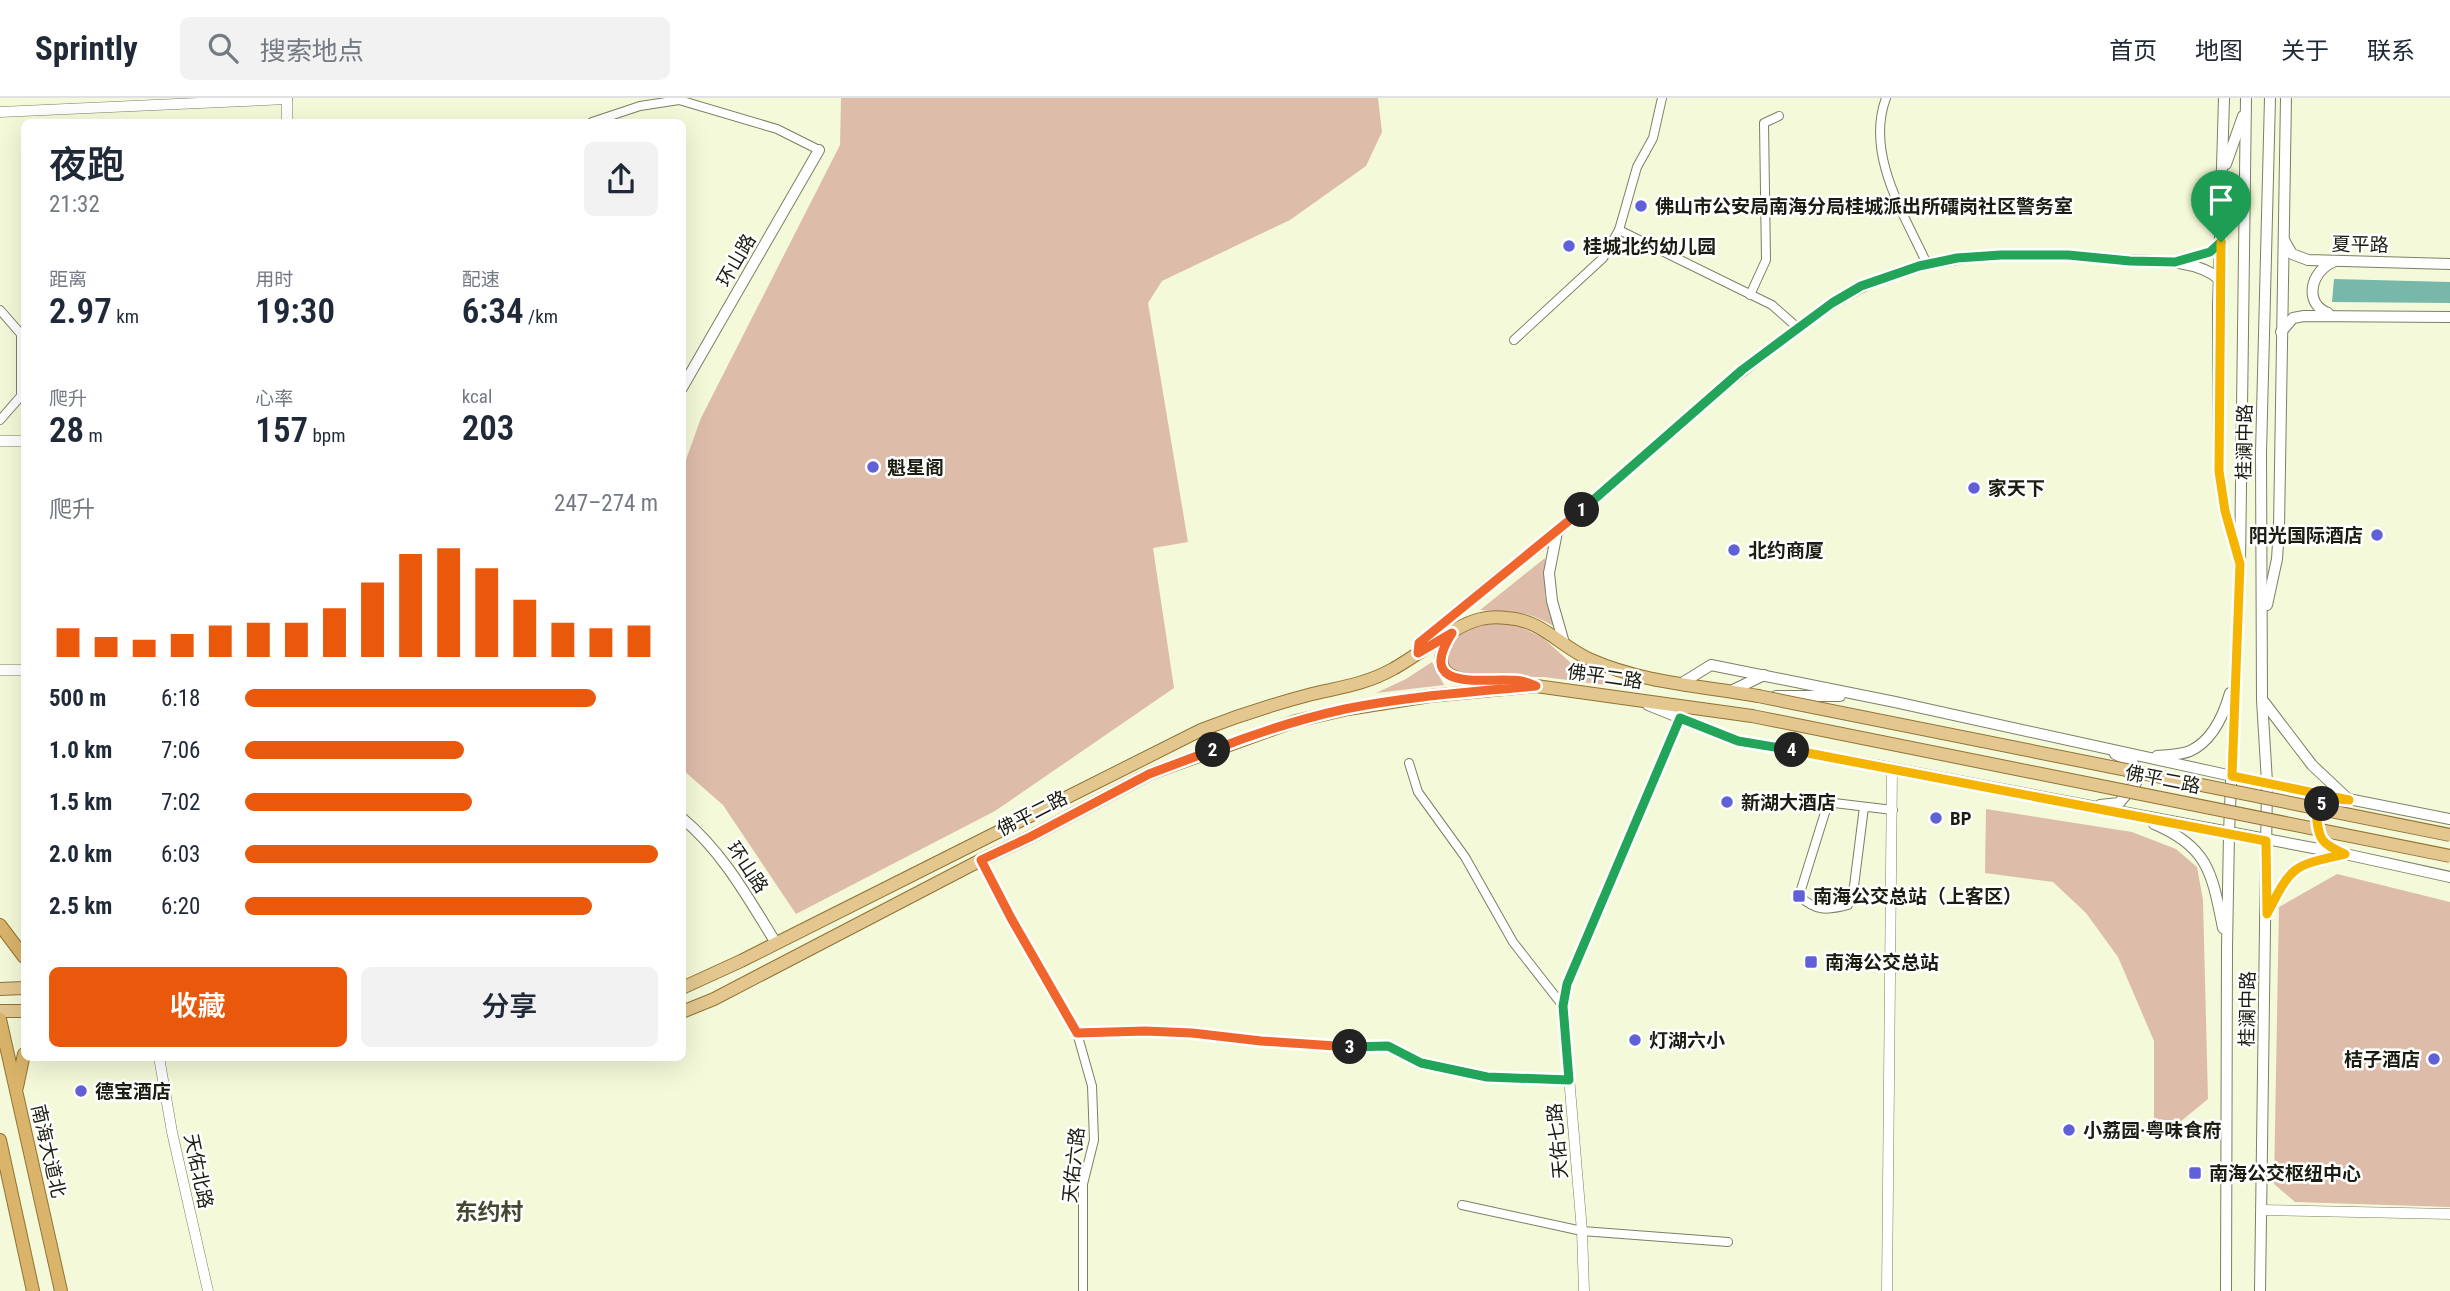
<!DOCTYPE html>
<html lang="zh">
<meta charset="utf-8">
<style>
:root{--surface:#fff;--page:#f2f2f3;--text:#1f2937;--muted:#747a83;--line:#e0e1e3;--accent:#ea580c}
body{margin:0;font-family:"Roboto Condensed","Noto Sans SC",sans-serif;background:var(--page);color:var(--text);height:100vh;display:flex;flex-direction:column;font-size:26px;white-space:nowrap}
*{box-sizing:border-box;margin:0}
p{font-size:23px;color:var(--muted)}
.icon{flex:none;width:38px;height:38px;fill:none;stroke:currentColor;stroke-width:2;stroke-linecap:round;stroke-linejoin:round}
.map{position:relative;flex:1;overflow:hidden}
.drawer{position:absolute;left:21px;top:21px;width:665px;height:942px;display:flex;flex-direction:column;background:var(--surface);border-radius:10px;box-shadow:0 7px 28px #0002}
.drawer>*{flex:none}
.pin{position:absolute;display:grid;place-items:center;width:60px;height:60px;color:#fff;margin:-72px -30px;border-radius:50% 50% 50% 0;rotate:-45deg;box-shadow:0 0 7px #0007}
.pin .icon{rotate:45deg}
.km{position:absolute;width:35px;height:35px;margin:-18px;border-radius:50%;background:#222;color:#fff;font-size:19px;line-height:35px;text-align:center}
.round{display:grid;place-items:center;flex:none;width:74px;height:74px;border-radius:10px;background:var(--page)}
.head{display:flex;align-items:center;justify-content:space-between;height:119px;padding:0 28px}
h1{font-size:38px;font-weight:600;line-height:52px}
.stats{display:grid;grid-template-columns:repeat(3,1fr);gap:10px;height:119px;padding:7px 28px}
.stats div{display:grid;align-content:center}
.stats b{font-size:35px;font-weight:600}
.stats small{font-size:19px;font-weight:400}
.stats p{font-size:19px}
.chart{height:196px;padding:14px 28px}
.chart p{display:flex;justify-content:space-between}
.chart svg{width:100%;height:126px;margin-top:7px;stroke:var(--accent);stroke-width:6}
.button{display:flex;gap:14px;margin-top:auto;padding:14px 28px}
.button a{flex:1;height:80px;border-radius:10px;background:var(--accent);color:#fff;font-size:28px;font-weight:600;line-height:80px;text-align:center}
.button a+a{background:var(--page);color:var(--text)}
ul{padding:0 28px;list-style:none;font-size:23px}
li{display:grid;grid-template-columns:112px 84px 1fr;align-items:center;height:52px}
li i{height:18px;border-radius:9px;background:var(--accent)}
header{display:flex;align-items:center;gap:42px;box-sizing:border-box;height:98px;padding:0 35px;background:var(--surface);border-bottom:2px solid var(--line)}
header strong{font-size:33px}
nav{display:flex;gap:38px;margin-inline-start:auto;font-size:24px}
.search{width:490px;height:63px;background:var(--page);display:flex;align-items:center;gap:18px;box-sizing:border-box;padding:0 24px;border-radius:10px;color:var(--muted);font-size:26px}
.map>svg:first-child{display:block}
.green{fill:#debcaa}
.water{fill:#77b8ab}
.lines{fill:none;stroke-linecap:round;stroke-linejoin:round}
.minor-casing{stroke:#7b8064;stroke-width:10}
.tertiary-casing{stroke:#7b8064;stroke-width:11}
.secondary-casing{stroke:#7b8064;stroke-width:12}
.primary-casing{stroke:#917333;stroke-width:14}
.trunk-casing{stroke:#917333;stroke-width:14}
.minor{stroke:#fff;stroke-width:8}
.tertiary{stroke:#fff;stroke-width:10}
.secondary{stroke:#fff;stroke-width:10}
.primary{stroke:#e3c78f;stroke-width:12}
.trunk{stroke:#dab46a;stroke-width:12}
.primary-bridge-casing{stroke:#917333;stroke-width:14;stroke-linecap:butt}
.primary-bridge{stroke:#e3c78f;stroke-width:12}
.split-1-casing{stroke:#fff;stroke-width:14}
.split-2-casing{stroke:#fff;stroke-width:14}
.split-3-casing{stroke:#fff;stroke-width:14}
.split-4-casing{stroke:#fff;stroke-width:14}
.split-5-casing{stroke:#fff;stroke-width:14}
.split-6-casing{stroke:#fff;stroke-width:14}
.split-1{stroke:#22a559;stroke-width:9}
.split-2{stroke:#f0652b;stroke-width:9}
.split-3{stroke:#f0652b;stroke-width:9}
.split-4{stroke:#22a559;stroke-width:9}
.split-5{stroke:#f5b400;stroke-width:9}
.split-6{stroke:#f5b400;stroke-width:9}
.poi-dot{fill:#6060d8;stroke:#fff;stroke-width:2.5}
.labels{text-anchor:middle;stroke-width:5;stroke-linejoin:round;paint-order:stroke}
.poi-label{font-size:19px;font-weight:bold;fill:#1b1d11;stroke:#fff;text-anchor:start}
.street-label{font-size:19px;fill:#1b1d11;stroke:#fff}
.quarter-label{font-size:23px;font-weight:bold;fill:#44482e;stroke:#fff}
</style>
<header>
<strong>Sprintly</strong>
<div class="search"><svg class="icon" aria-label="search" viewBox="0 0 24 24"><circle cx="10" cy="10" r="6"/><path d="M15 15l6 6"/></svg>搜索地点</div>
<nav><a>首页</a><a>地图</a><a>关于</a><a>联系</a></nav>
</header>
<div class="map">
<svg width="2450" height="1193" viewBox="0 0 2450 1193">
<rect width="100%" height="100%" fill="#f4f9d9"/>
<!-- green -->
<g class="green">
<path d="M 841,0 L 1378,0 L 1382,34 L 1366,68 L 1290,122 L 1162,183 L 1148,205 L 1188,444 L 1153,450 L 1174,590 L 995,713 L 796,816 L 723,707 L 683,672 L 683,370 L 701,320 L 840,47 Z"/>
<path d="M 1545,460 L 1545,498 L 1555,529 C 1524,511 1514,514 1480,512 Z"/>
<path d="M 1506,525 L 1523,530 L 1543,540 L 1580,573 L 1636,591 L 1544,579 L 1462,579 C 1453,574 1447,570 1447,558 C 1446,531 1487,526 1506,525 Z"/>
<path d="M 1432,564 L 1444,587 L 1376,595 L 1406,581 Z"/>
<path d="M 1986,711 L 2132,734 L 2176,751 L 2197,769 L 2203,802 L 2208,1001 L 2180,1024 L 2154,1034 L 2154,943 L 2118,859 L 2086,815 L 2053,784 L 1985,775 Z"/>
<path d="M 2337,776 L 2450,804 L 2450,1109 L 2295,1104 L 2274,1086 L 2279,809 Z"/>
</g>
<!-- water -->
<path class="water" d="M 2334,181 L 2450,184 L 2450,205 L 2332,204 Z"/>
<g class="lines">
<!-- minor casing -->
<g class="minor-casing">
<g id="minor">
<path d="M 1886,0 C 1865,56 1904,116 1927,166"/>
<path d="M 592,24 L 640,8 L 679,2 L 777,31 L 819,52"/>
<path d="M 1619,132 L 1772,207 L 1798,230"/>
<path d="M 1750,197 L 1766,162 L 1764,25 L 1779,18"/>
<path d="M 0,212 L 21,236 L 21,298 L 0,322"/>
<path d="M 1514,242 L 1603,160 L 1619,132 L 1637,69 L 1653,40 L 1662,0"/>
<path d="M 1409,665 L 1418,694 L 1465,759 L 1513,844 L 1563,908"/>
<path d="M 1864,709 L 1854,788 L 1848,807 C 1826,813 1816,813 1799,798 L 1827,708 L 1834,705 L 1893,712"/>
<path d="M 981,762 L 1011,820 L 1077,935 L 1092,988 L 1094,1042 L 1083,1086 L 1083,1193"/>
<path d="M 1077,935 L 1145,933 L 1353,949 L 1388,948 L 1421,965 L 1458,974 L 1487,979 L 1569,982"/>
<path d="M 1462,1107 L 1582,1133 L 1728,1144"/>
</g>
</g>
<!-- tertiary casing -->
<g class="tertiary-casing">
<g id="tertiary">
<path d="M 287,0 L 287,24"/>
<path d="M 0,14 L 287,1"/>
<path d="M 0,343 L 24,343"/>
<path d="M 0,572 L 24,572"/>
<path d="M 159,959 L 172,1034 L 208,1193"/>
<path d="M 2262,1112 L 2450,1116"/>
<path d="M 1584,1193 L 1582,1133 L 1563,908 L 1567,885 L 1680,619"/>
<path d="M 1887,1193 L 1892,670"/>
</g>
</g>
<!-- secondary casing -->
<g class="secondary-casing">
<g id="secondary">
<path d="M 2224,0 L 2218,209 L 2219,373 L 2225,413 L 2237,454"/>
<path d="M 2226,66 L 2243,18"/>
<path d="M 2284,142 L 2292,156 L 2308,162 L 2450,166"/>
<path d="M 2175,164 L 2210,154 L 2221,144"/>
<path d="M 2328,215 C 2303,205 2311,173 2333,164"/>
<path d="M 2281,234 L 2293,220 L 2304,218 L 2450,219"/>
<path d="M 682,290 L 819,52"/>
<path d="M 1557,434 L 1549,475 L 1552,503 L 1564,545"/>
<path d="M 2267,507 L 2277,461 L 2279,430 L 2286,0"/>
<path d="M 1418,555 L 1419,545 C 1448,521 1476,497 1505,474 C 1523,460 1542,447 1559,432 C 1632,369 1703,302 1780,244 C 1813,219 1844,194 1883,180 C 1954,153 2032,153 2107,161 C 2140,164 2193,158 2219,181"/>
<path d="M 1682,585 L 1711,567 L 1895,604 L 2232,678 L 2450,721"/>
<path d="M 1731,593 L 1764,577"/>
<path d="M 1776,598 L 1840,598"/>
<path d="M 2264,604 L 2312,667 L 2347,700"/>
<path d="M 1648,607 L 1738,643 L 1880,668 L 2345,756 L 2450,779"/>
<path d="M 2157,658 C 2167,657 2181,657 2190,653 C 2212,643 2224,616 2230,595"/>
<path d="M 2100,707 L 2119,705 L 2136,685 L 2133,665 L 2115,656"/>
<path d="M 682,720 C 723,754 748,800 776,845"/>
<path d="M 2154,726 C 2209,749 2212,776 2223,830"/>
<path d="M 2333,751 C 2318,744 2318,731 2316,715 L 2326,700 L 2336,701"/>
<path d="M 2268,813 C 2290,771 2291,768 2338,758"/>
<path d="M 2226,1193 L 2227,850 L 2229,735 L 2240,466 L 2246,0"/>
<path d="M 2260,1193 L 2267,684 L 2262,602 L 2261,355 L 2270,0"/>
</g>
</g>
<!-- primary casing -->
<g class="primary-casing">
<g id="primary">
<path d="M 1450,538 C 1417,591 1485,583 1516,583"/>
<path d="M 682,890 L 741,863 L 1201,632 C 1237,618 1274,606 1312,596 C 1342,589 1366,586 1393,571 C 1417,558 1456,526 1481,521 C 1489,519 1499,519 1507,520 C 1541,521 1562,550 1591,562 C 1643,585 1703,588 1758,598"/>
<path d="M 0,891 L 24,890"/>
<path d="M 0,913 L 24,913"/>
<path d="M 682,914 L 714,901 L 981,762 L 1030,739 L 1149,676 L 1296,623 L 1348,611 L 1430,598 L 1536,588 L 1752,618"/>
</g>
</g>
<!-- trunk casing -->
<g class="trunk-casing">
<g id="trunk">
<path d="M 0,827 L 24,859"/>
<path d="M 0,921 L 61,1193"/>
<path d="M 17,989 L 24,956"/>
<path d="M 0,1042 L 33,1193"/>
</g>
</g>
<!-- minor -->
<use href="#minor" class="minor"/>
<!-- tertiary -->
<use href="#tertiary" class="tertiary"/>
<!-- secondary -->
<use href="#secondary" class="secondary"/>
<!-- primary -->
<use href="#primary" class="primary"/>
<!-- trunk -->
<use href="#trunk" class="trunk"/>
<!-- primary-bridge casing -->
<g class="primary-bridge-casing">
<g id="primary-bridge">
<path d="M 1758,598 L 2450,737"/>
<path d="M 1752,618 L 2450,758"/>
</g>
</g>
<!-- primary-bridge -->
<use href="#primary-bridge" class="primary-bridge"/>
</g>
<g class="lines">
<!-- split-1 casing -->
<g class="split-1-casing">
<path id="split-1" d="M 1582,412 L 1742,272 L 1832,205 L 1861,188 L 1919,168 L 1957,160 L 2001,157 L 2068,157 L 2130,163 L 2175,164 L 2210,154 L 2221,144"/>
</g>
<!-- split-2 casing -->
<g class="split-2-casing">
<path id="split-2" d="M 1213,652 C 1256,635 1300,621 1345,611 C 1408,598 1473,594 1536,588 C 1531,586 1526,584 1521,583 C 1490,578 1412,598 1452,535 L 1418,555 L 1419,545 L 1582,412"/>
</g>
<!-- split-3 casing -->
<g class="split-3-casing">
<path id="split-3" d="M 1213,652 L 1149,676 L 1030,739 L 981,762 L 1011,820 L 1077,935 L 1145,933 L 1192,935 L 1261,943 L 1350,949"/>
</g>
<!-- split-4 casing -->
<g class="split-4-casing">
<path id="split-4" d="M 1350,949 L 1388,948 L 1421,965 L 1487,979 L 1569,982 L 1563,908 L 1567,886 L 1680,620 L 1738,643 L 1792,652"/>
</g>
<!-- split-5 casing -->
<g class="split-5-casing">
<path id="split-5" d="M 1792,652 L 2266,743 L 2267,816 C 2292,767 2292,768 2345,756 C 2320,745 2319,742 2316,715 L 2322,706"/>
</g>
<!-- split-6 casing -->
<g class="split-6-casing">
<path id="split-6" d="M 2221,144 L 2219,373 L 2225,413 L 2240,466 L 2232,678 L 2349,702 L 2326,700 L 2322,706"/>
</g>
<!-- split-1 -->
<use href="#split-1" class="split-1"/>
<!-- split-2 -->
<use href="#split-2" class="split-2"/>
<!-- split-3 -->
<use href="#split-3" class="split-3"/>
<!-- split-4 -->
<use href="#split-4" class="split-4"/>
<!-- split-5 -->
<use href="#split-5" class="split-5"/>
<!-- split-6 -->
<use href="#split-6" class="split-6"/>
</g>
<!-- markers -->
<g class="poi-dot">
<circle cx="1641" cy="108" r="7"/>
<circle cx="1569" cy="148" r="7"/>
<circle cx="873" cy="369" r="7"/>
<circle cx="1974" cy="390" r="7"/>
<circle cx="2377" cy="437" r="7"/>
<circle cx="1734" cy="452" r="7"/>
<circle cx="1727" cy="704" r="7"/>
<circle cx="1936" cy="720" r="7"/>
<rect x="1792" y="791" width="14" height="14" rx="3.5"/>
<rect x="1804" y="857" width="14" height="14" rx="3.5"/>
<circle cx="1635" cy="942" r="7"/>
<circle cx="2434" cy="961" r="7"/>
<circle cx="81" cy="993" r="7"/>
<circle cx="2069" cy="1032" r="7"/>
<rect x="2188" y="1068" width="14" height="14" rx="3.5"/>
</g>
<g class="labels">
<!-- poi labels -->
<g class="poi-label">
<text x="1655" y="115">佛山市公安局南海分局桂城派出所礌岗社区警务室</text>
<text x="1583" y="155">桂城北约幼儿园</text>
<text x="887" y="376">魁星阁</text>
<text x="1988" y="397">家天下</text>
<text x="2363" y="444" text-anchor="end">阳光国际酒店</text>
<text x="1748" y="459">北约商厦</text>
<text x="1741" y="711">新湖大酒店</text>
<text x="1950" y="727">BP</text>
<text x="1813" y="805">南海公交总站（上客区）</text>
<text x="1825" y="871">南海公交总站</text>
<text x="1649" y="949">灯湖六小</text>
<text x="2420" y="968" text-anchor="end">桔子酒店</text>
<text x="95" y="1000">德宝酒店</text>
<text x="2083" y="1039">小荔园·粤味食府</text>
<text x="2209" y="1082">南海公交枢纽中心</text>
</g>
<!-- street labels -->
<g class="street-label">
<text transform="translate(2360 146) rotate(1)" y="7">夏平路</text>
<text transform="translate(736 162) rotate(-60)" y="7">环山路</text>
<text transform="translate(2244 344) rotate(-89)" y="7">桂澜中路</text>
<text transform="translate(1605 578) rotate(8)" y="7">佛平二路</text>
<text transform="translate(2163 681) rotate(11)" y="7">佛平二路</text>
<text transform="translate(1032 715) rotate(-27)" y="7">佛平二路</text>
<text transform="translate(748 769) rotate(56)" y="7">环山路</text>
<text transform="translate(2247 911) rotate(-89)" y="7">桂澜中路</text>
<text transform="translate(1557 1043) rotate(-95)" y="7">天佑七路</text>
<text transform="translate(49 1053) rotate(77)" y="7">南海大道北</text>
<text transform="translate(1073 1067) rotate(-84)" y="7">天佑六路</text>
<text transform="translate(199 1073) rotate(78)" y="7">天佑北路</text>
</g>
<!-- quarter labels -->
<g class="quarter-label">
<text x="489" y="1122">东约村</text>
</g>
</g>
</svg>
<div class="pin" style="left:2221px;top:144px;background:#1e9e55"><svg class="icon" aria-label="arrive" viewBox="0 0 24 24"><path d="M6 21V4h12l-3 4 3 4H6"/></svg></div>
<b class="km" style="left:1582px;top:412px">1</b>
<b class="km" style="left:1213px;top:652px">2</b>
<b class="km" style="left:1350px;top:949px">3</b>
<b class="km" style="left:1792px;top:652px">4</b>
<b class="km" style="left:2322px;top:706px">5</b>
<section class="drawer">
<div class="head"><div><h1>夜跑</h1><p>21:32</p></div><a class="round"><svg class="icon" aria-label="share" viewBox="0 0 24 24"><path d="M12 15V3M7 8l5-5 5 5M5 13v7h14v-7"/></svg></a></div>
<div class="stats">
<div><p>距离</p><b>2.97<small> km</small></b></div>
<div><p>用时</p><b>19:30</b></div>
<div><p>配速</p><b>6:34<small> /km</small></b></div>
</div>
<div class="stats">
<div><p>爬升</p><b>28<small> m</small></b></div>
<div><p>心率</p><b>157<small> bpm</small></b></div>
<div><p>kcal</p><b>203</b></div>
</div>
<div class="chart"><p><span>爬升</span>247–274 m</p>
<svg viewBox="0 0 160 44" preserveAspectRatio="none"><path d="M5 44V34M15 44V37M25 44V38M35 44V36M45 44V33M55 44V32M65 44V32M75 44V27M85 44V18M95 44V8M105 44V6M115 44V13M125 44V24M135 44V32M145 44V34M155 44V33"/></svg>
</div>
<ul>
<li><b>500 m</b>6:18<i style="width:85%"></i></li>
<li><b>1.0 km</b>7:06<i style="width:53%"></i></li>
<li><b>1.5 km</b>7:02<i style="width:55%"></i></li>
<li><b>2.0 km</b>6:03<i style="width:100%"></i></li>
<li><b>2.5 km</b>6:20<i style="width:84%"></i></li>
</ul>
<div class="button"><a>收藏</a><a>分享</a></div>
</section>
</div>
